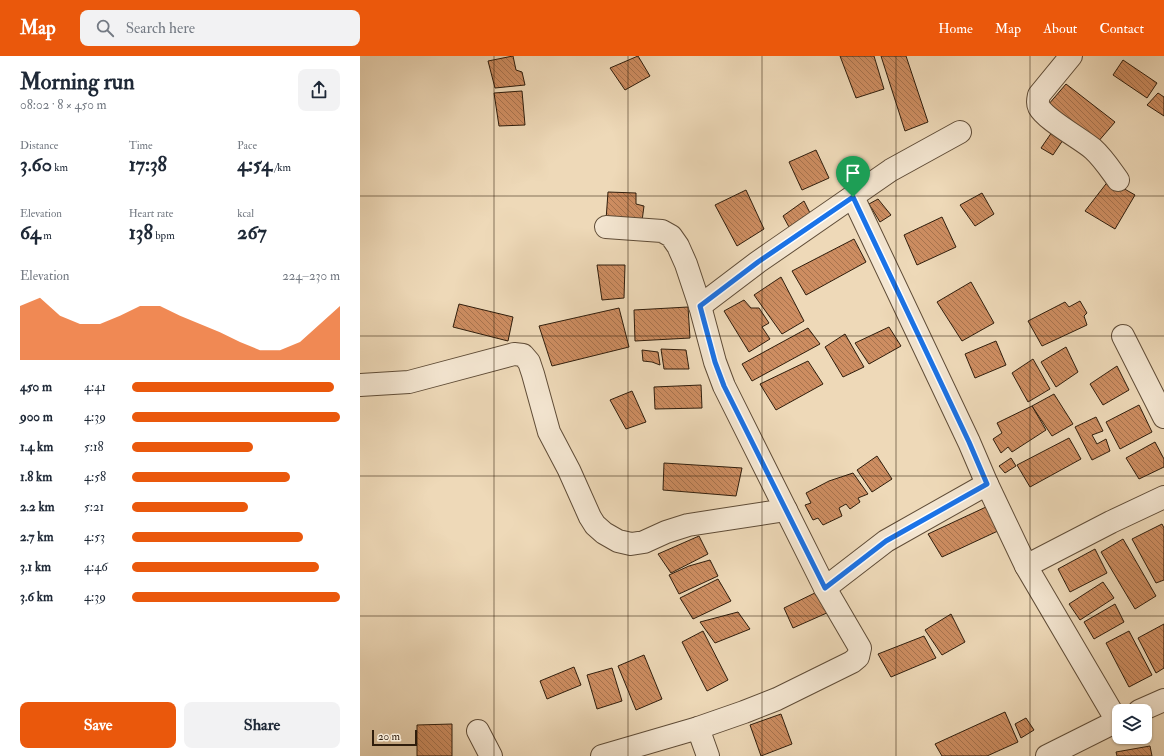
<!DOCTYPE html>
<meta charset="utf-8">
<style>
:root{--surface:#fff;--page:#f2f2f3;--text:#1f2937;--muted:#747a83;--accent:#ea580c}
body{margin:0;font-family:"IM FELL Double Pica",serif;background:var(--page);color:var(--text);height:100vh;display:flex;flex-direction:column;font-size:15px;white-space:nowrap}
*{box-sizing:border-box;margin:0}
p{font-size:13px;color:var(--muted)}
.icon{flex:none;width:22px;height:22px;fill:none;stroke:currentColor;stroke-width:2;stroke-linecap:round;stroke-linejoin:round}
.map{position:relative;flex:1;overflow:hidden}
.details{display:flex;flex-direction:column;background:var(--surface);width:360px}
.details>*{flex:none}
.controls{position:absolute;left:752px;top:648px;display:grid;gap:8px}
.controls a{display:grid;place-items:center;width:40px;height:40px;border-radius:8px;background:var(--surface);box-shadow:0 1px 3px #0004;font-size:20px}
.scale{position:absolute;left:12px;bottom:10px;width:45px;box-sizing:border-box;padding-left:4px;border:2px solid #2f1d0c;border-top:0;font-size:11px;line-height:14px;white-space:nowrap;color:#2f1d0c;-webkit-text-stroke:3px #f4e6d1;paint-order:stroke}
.pin{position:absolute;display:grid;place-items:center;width:34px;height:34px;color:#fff;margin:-41px -17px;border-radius:50% 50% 50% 0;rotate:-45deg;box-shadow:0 0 4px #0007}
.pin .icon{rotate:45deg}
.round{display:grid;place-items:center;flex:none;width:42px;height:42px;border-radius:8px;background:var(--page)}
.headline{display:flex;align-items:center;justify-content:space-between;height:68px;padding:0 20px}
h1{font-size:22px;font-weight:700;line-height:30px}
.stats{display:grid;grid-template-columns:repeat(3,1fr);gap:6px;height:68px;padding:4px 20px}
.stats div{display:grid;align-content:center}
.stats b{font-size:20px;font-weight:700}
.stats small{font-size:11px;font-weight:400}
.stats p{font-size:11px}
.chart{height:112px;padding:8px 20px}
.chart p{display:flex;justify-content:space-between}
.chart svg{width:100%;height:72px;margin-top:4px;fill:var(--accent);opacity:.7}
.cta{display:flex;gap:8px;margin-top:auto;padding:8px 20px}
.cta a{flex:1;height:46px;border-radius:8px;background:var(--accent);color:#fff;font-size:16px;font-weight:700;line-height:46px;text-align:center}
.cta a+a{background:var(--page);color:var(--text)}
ul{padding:0 20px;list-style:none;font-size:13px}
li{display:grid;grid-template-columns:64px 48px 1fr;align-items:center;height:30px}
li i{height:10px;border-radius:5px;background:var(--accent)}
header{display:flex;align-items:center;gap:24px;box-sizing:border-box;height:56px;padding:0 20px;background:var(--accent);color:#fff}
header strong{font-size:19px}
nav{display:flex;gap:22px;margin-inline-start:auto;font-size:14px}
.search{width:280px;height:36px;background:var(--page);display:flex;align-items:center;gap:10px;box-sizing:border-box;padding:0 14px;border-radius:8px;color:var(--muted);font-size:15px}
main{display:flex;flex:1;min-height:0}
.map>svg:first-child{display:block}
.building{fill:url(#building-back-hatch);stroke:#2f1d0c}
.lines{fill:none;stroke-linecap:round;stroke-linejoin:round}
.minor-casing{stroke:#5f4c37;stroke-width:24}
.minor{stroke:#f4e6d1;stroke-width:22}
.route-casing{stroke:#fff;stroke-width:8}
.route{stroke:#1a73e8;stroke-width:5}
.grid{fill:none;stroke:#2f1d0c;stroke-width:1;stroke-opacity:0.55}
</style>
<header>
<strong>Map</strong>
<div class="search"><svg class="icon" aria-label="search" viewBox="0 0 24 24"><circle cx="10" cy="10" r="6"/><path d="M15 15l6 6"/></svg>Search here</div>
<nav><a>Home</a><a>Map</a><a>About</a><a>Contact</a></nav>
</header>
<main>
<section class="details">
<div class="headline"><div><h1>Morning run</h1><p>08:02 · 8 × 450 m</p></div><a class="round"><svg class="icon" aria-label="share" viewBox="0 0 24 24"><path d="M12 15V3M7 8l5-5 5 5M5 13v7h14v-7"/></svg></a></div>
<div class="stats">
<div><p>Distance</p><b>3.60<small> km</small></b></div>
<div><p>Time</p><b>17:38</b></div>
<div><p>Pace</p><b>4:54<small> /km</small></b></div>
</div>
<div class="stats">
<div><p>Elevation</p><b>64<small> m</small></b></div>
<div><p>Heart rate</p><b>138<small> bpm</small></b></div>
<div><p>kcal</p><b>267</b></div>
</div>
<div class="chart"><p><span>Elevation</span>224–230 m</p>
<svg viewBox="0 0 160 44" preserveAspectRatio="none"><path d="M0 44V11L10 6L20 17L30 22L40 22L50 17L60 11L70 11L80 17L90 22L100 27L110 33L120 38L130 38L140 33L150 22L160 11V44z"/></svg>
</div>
<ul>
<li><b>450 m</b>4:41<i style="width:97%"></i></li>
<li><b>900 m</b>4:39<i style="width:100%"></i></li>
<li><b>1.4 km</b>5:18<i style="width:58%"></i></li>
<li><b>1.8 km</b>4:58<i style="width:76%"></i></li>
<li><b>2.2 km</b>5:21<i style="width:56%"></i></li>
<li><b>2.7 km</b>4:53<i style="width:82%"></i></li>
<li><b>3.1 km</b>4:46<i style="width:90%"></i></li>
<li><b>3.6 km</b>4:39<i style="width:100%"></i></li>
</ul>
<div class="cta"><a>Save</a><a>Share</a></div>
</section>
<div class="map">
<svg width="804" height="700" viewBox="0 0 804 700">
<defs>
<pattern id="building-back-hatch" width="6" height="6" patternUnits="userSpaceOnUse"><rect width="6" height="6" fill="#cd8d61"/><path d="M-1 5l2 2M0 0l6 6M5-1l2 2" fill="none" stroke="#a7734e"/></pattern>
</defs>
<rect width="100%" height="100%" fill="#eed9b8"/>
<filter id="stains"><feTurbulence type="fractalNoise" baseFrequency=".005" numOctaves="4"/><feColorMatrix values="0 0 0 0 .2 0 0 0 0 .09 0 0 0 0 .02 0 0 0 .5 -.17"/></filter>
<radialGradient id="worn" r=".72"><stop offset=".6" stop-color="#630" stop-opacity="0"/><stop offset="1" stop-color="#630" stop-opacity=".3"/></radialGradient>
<!-- building -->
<g class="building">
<path d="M 153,0 L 156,14 L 162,16 L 165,29 L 135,32 L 128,5 Z"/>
<path d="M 278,0 L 290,20 L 265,34 L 250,12 Z"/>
<path d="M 480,0 L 514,0 L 524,33 L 496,42 Z"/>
<path d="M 521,0 L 546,0 L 568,66 L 545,75 Z"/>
<path d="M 763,4 L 797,27 L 787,42 L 753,19 Z"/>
<path d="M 706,28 L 755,66 L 737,87 L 688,49 Z"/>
<path d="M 162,35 L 165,69 L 139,70 L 134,37 Z"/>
<path d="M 798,37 L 804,41 L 804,60 L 787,49 Z"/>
<path d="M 692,76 L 703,84 L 693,99 L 681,92 Z"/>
<path d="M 456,94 L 469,122 L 442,134 L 429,106 Z"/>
<path d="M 749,124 L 775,139 L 755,173 L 725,155 Z"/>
<path d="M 386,134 L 404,173 L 377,190 L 355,149 Z"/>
<path d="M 248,136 L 276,137 L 276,148 L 284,150 L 282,165 L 246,164 Z"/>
<path d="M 622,137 L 634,158 L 615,170 L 600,149 Z"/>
<path d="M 518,143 L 531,159 L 520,166 L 509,148 Z"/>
<path d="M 444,145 L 450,157 L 429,171 L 423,160 Z"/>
<path d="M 582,161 L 596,191 L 557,209 L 544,179 Z"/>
<path d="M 494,183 L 506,206 L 446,239 L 432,215 Z"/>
<path d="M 237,209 L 265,209 L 264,242 L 242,244 Z"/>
<path d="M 421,221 L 444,265 L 422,278 L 394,239 Z"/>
<path d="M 611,226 L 634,267 L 602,285 L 577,246 Z"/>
<path d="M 384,244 L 391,252 L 399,252 L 409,267 L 402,271 L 410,283 L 389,296 L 364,255 Z"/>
<path d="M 720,245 L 727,257 L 724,260 L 727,269 L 682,290 L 668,265 L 705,246 L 709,251 Z"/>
<path d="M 99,248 L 153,261 L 148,285 L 93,271 Z"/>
<path d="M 328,251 L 330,282 L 275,285 L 274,254 Z"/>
<path d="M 259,252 L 269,291 L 192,310 L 179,270 Z"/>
<path d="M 529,271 L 541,290 L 509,308 L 495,287 Z"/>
<path d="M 448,272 L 460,288 L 392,325 L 382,308 Z"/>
<path d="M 485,278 L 504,311 L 483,321 L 465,291 Z"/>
<path d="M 636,285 L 646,309 L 615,322 L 605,298 Z"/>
<path d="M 706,291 L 718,316 L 696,331 L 681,306 Z"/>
<path d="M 301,293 L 326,294 L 329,313 L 304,313 Z"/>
<path d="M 282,294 L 298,296 L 300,309 L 292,306 L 283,305 Z"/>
<path d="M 673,303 L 690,333 L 668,346 L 652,317 Z"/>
<path d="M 448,305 L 463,328 L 416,354 L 400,328 Z"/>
<path d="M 757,310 L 769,334 L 743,349 L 730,328 Z"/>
<path d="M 341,329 L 342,352 L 295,353 L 294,331 Z"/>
<path d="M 272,335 L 286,366 L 266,373 L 250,344 Z"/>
<path d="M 694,338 L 713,368 L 692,380 L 672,350 Z"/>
<path d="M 779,349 L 792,376 L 760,393 L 746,366 Z"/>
<path d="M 672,350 L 686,374 L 652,396 L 648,391 L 641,397 L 633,383 L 642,377 L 637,367 Z"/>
<path d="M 736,361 L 743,375 L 732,379 L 737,388 L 746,383 L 750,395 L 732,404 L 715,371 Z"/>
<path d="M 709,382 L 721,403 L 670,431 L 657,409 Z"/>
<path d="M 795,386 L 804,403 L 804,411 L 779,423 L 766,402 Z"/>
<path d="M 517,400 L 532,423 L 512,436 L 497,414 Z"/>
<path d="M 651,402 L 656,410 L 645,417 L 639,410 Z"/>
<path d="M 304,407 L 382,412 L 376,440 L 303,434 Z"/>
<path d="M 493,417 L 508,438 L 498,442 L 500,446 L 490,453 L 486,448 L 479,452 L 482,460 L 463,469 L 458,462 L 453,464 L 445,449 L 451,447 L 446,437 L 469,425 Z"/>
<path d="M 626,451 L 640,474 L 582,501 L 568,478 Z"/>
<path d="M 802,468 L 804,472 L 804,524 L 796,527 L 772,483 Z"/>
<path d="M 339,480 L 348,498 L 311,517 L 298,498 Z"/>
<path d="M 763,483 L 796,540 L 775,553 L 741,496 Z"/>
<path d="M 735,493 L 747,517 L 710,536 L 698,513 Z"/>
<path d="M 350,504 L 358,520 L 319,538 L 309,519 L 329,510 Z"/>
<path d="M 358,523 L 371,545 L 333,563 L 320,542 Z"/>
<path d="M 743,526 L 754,542 L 720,564 L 709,548 Z"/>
<path d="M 459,535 L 469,556 L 433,572 L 424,552 Z"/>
<path d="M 755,548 L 764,566 L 734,583 L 724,566 Z"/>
<path d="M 378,556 L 390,573 L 355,587 L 340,566 Z"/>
<path d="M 591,558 L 605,586 L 582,599 L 565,574 Z"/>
<path d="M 804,568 L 804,612 L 796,617 L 778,582 Z"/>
<path d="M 343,575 L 368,624 L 347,635 L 322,586 Z"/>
<path d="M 769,575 L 792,619 L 769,631 L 746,587 Z"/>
<path d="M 564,580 L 576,602 L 531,621 L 518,598 Z"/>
<path d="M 284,599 L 302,643 L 276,654 L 258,610 Z"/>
<path d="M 214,611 L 221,629 L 187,643 L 180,625 Z"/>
<path d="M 252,612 L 262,645 L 237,653 L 227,619 Z"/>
<path d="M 645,656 L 658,686 L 627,700 L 582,700 L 575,688 Z"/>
<path d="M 421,658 L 432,688 L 401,700 L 390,669 Z"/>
<path d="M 666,662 L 674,674 L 661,682 L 655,668 Z"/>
<path d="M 92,668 L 92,700 L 57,700 L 57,669 Z"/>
<path d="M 790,690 L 792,700 L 757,700 L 756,696 Z"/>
</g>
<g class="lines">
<!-- minor casing -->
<g class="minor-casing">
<g id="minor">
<path d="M 711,0 L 679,39 C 678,44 677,47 679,51 C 686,64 720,82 733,93 C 743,102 750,113 758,124"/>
<path d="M 493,141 L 609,386 L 627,428 L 666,510 L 757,665"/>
<path d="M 340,250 L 398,206 L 531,114 L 600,76"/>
<path d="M 763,280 L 804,361"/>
<path d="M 0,329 L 49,326 L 154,298 L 163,299 L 169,306 L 173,318 L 189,376 L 209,414 L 230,461 L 235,469 L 244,477 L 258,485 L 271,488 L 284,486 L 306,476 L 328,469 L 426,454"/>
<path d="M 666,510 L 751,466 L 804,441"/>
<path d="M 465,532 L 526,485 L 627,428"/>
<path d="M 779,655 L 804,644"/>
<path d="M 338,672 L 348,700"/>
<path d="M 118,675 L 131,700"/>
<path d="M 242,700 L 338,672 L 384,656 L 417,643 L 492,606 L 498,601 L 500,592 L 465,532 L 364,330 L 355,306 L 340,250 L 326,208 L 318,190 L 311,180 L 302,175 L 246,171"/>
<path d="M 687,700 L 759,664"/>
</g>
</g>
<!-- minor -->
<use href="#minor" class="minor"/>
</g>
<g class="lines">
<!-- route casing -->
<g class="route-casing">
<path id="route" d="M 493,141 L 609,386 L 627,428 L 526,485 L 465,532 L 364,330 L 355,306 L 340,250 L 398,206 Z"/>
</g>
<!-- route -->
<use href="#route" class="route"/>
</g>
<!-- grid -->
<path class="grid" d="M 134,0 L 134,700M 268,0 L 268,700M 402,0 L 402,700M 536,0 L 536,700M 670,0 L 670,700M 0,140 L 804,140M 0,280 L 804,280M 0,420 L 804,420M 0,560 L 804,560"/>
<rect width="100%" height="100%" filter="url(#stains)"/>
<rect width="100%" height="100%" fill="url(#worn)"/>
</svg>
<div class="controls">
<a><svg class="icon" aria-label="layers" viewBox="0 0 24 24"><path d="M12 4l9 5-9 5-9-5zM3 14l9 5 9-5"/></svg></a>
</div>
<div class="scale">20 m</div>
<div class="pin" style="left:493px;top:141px;background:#1e9e55"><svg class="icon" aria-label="arrive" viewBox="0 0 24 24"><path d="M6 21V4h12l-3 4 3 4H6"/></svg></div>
</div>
</main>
